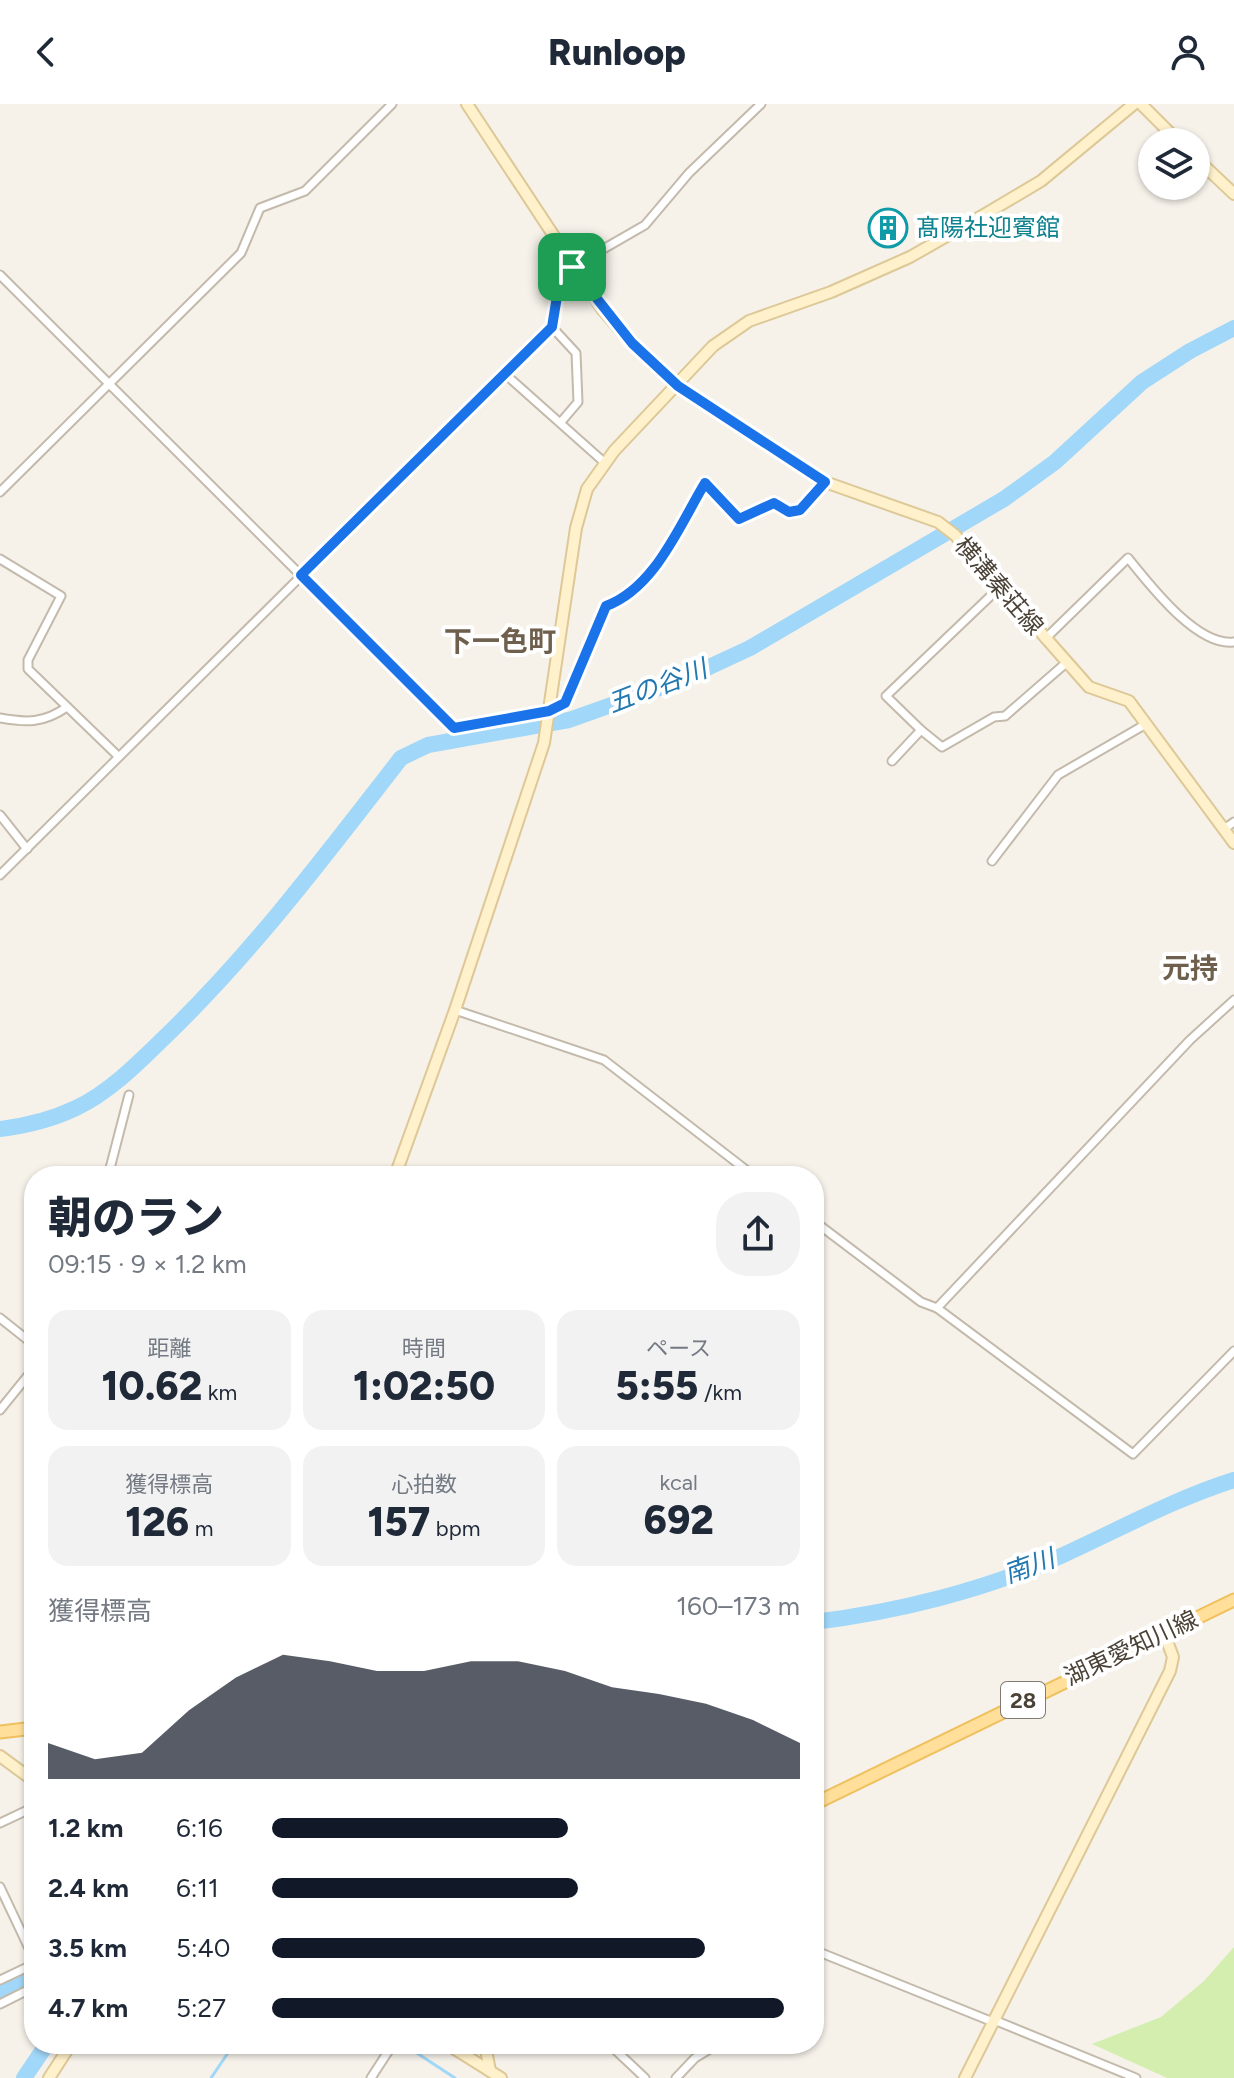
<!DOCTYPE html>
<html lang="ja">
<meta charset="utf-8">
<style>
:root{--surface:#fff;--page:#f2f2f3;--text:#1f2937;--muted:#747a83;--accent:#111827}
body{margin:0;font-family:Figtree,"Noto Sans JP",sans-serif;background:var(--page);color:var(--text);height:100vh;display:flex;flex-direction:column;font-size:30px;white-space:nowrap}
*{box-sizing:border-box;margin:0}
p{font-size:26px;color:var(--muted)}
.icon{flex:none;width:44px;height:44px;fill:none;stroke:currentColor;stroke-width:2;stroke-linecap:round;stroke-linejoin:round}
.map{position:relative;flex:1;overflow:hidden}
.drawer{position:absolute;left:24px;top:1062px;width:800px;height:888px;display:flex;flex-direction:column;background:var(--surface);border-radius:32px;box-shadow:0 2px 6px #0004}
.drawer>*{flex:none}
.controls{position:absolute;left:1138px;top:24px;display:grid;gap:16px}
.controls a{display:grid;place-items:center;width:72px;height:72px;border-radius:50%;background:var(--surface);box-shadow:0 2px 6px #0004;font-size:40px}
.pin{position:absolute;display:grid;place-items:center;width:68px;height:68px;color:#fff;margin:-34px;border-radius:16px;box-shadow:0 4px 12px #0006}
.round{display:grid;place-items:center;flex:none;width:84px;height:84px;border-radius:32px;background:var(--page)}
.headline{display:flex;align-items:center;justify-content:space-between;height:136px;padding:0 24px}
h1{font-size:44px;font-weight:800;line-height:60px}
.figures{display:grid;grid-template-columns:repeat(3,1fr);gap:12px;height:136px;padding:8px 24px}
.figures div{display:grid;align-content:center;border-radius:20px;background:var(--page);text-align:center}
.figures b{font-size:40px;font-weight:800}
.figures small{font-size:22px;font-weight:400}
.figures p{font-size:22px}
.chart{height:224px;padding:16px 24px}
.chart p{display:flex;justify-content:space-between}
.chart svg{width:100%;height:144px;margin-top:8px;fill:var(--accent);opacity:.7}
ul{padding:0 24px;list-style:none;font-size:26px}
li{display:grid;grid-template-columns:128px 96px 1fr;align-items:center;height:60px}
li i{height:20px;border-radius:10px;background:var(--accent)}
header{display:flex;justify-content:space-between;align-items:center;height:104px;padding:0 24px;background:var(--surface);font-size:36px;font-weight:800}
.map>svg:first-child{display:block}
.green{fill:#d3eeaf}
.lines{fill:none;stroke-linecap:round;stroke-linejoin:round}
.stream{stroke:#a1d7f8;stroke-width:3}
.river{stroke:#a1d7f8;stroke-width:16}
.street-casing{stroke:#c3baab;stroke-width:11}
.secondary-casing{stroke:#ddc897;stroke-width:14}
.primary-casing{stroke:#f0c05e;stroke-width:15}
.street{stroke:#fff;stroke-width:7}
.secondary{stroke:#fff1cb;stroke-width:10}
.primary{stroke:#ffdf9a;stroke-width:11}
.route-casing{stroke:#fff;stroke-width:16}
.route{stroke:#1a73e8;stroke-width:10}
.labels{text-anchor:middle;stroke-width:8;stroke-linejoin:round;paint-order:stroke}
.shield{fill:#fff;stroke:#817b73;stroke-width:2}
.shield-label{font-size:22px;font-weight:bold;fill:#4b4237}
.culture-label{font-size:24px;fill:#0d838f;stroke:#fff;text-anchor:start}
.street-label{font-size:24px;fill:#4b4237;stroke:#fff}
.water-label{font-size:26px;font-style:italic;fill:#2278b1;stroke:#fff}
.quarter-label{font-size:28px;font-weight:bold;fill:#6f604d;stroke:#fff}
</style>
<header><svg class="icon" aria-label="back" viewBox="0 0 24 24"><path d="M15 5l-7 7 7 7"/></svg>Runloop<svg class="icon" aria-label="person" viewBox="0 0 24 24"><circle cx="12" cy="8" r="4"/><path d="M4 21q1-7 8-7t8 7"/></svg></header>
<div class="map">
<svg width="1234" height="1974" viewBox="0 0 1234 1974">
<rect width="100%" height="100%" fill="#f6f2ea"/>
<!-- green -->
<path class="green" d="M 1234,1843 L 1234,1974 L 1167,1974 L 1092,1940 L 1161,1913 L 1204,1877 Z"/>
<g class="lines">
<!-- stream -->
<g class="stream">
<path d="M 403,1940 L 455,1974"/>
<path d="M 211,1974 L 234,1940"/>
</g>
<!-- river -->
<g class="river">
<path d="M 0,1025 C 25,1022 53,1015 76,1004 C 112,987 142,955 170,928 C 257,843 327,749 401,654 L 428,641 L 569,616 L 679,577 L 750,544 L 1004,395 L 1055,358 L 1142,278 L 1190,247 L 1234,224"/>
<path d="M 814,1518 C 897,1508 985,1486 1061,1452 C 1118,1426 1174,1395 1234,1376"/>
<path d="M 0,1890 L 34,1874"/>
<path d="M 24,1974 L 47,1940"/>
</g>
<!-- street casing -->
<g class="street-casing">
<g id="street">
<path d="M 0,171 L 454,624 L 549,607 L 565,599 L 606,502 C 655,483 679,422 705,379 L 739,415 L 774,399 L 789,408 L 800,406 L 825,378"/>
<path d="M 552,223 L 576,249 L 578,298 L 561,318"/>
<path d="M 504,269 L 605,359"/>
<path d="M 0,388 L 241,149 L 260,104 L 305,87 L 392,0"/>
<path d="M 0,455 L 61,492 L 28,556 L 28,565 L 118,652"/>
<path d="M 1045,535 L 1128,454 C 1150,481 1197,543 1234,538"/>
<path d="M 0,614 C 27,619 44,619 67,603"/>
<path d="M 921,626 L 942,643 L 994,613 L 1005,612 L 1066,559"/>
<path d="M 892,657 L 921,626 L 886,592 L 1002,481"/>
<path d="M 0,711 L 27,745"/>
<path d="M 1224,725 L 1234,718"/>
<path d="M 992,757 L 1058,671 L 1146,620"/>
<path d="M 0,771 L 552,223 L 559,180 L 572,163 L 645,121 L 689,69 L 761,0"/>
<path d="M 455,906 L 604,956 L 754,1072"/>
<path d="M 108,1072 L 129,991"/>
<path d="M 814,1117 L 921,1198 L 937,1204 L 1133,1350 L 1234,1247"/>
<path d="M 937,1204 L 1190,936 L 1234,896"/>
<path d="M 0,1214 L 34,1241"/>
<path d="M 0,1306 L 34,1264"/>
<path d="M 0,1719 L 34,1703"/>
<path d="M 0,1783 L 34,1855"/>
<path d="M 814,1846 L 993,1918"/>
<path d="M 0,1876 L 34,1860"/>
<path d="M 0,1900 L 34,1883"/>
<path d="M 994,1916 L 1136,1974"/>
<path d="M 609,1940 L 645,1974"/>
<path d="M 371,1974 L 393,1940"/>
<path d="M 676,1974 L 695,1954 L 718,1940"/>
</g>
</g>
<!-- secondary casing -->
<g class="secondary-casing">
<g id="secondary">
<path d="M 467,0 L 602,205 L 632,239 L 678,282 L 825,378 L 938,418 L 955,431 L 1089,583 L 1129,597 L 1234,739"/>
<path d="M 1141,0 L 1179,38"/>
<path d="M 1196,54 L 1234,90"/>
<path d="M 395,1072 L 455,906 L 544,639 L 576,424 L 587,385 L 614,347 L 713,242 L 749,217 L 831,188 L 910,153 L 987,109 L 1041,77 L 1134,0"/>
<path d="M 0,1652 L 34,1677"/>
<path d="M 447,1940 L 501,1974"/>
<path d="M 485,1940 L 490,1967"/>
<path d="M 49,1974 L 71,1940"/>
<path d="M 965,1974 L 1170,1567 L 1173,1553 L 1164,1529"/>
</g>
</g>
<!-- primary casing -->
<g class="primary-casing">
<g id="primary">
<path d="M 0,1628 L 34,1624"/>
<path d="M 814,1700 L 1234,1496"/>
</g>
</g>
<!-- street -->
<use href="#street" class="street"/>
<!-- secondary -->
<use href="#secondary" class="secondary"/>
<!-- primary -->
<use href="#primary" class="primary"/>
</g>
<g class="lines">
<!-- route casing -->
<g class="route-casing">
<path id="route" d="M 572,163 L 632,239 L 678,282 L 825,378 L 800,406 L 789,408 L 774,399 L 739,415 L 705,379 C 679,422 655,484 606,502 L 565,599 L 549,607 L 454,624 L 301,471 L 552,223 L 559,180 Z"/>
</g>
<!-- route -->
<use href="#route" class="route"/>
</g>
<!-- icons -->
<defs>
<g id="building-ring" transform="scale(2)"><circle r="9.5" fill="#fff" stroke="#0f9aa8" stroke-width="1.5"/><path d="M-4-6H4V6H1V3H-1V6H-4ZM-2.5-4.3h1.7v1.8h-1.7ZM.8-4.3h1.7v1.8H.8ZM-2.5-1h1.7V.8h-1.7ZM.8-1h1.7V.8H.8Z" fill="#0f9aa8"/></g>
</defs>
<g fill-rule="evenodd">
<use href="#building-ring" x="888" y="124"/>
</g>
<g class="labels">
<!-- shield labels -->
<rect class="shield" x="1001" y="1578" width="44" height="36" rx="6"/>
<g class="shield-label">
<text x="1023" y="1604">28</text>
</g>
<!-- culture labels -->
<g class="culture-label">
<text x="916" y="132">髙陽社迎賓館</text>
</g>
<!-- street labels -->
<g class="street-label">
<text transform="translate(999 482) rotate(49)" y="8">横溝秦荘線</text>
<text transform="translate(1131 1544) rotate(-25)" y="8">湖東愛知川線</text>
</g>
<!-- water labels -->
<g class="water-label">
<text transform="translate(657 582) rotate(-21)" y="9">五の谷川</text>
<text transform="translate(1029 1462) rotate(-20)" y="9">南川</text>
</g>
<!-- quarter labels -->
<g class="quarter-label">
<text x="500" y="547">下一色町</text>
<text x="1190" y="874">元持</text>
</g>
</g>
</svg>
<div class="controls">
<a><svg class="icon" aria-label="layers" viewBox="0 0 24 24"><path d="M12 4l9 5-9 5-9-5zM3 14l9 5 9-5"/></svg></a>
</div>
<div class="pin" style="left:572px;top:163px;background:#1e9e55"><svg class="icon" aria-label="arrive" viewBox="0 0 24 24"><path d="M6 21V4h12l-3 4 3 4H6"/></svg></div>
<section class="drawer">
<div class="headline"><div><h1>朝のラン</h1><p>09:15 · 9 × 1.2 km</p></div><a class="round"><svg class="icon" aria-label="share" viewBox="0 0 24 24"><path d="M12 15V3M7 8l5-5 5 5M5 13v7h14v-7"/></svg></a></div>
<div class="figures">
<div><p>距離</p><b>10.62<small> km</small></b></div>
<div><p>時間</p><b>1:02:50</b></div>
<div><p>ペース</p><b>5:55<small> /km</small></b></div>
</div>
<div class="figures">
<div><p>獲得標高</p><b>126<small> m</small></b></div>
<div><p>心拍数</p><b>157<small> bpm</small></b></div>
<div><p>kcal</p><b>692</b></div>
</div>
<div class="chart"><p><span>獲得標高</span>160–173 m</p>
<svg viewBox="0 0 160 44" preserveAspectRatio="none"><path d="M0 44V33L10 38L20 36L30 23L40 13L50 6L60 8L70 11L80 11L90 8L100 8L110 11L120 16L130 18L140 21L150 26L160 33V44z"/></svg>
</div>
<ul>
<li><b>1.2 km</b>6:16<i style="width:56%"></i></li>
<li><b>2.4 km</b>6:11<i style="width:58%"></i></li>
<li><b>3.5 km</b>5:40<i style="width:82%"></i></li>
<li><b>4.7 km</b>5:27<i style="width:97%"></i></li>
</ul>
</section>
</div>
